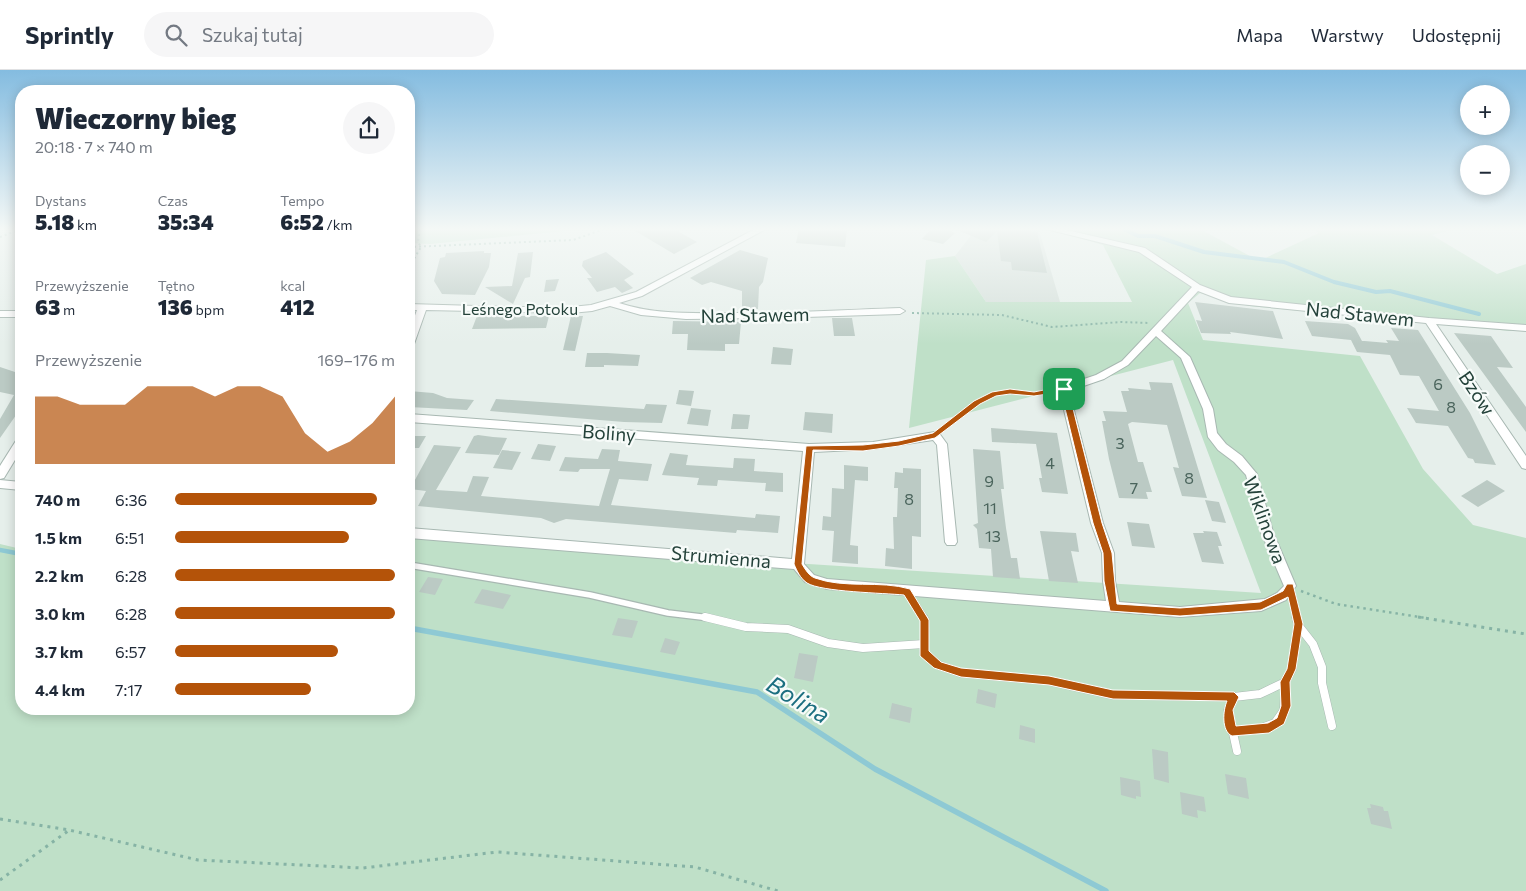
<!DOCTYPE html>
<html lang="pl">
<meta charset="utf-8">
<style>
:root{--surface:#fff;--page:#f6f6f7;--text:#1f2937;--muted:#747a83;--line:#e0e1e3;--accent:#b45309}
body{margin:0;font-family:Commissioner,sans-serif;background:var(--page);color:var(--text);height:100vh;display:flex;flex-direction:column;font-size:19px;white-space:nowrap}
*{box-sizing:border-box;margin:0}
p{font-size:16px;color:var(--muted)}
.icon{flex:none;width:28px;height:28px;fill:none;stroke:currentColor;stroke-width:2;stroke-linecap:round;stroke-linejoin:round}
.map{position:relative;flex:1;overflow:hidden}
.side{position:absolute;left:15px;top:15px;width:400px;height:630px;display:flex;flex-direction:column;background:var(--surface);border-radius:20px;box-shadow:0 2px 12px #0003}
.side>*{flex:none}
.buttons{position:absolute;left:1460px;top:15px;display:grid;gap:10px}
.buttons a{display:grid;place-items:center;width:50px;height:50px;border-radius:50%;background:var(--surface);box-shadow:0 2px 12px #0003;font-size:25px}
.pin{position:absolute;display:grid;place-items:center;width:42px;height:42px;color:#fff;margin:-21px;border-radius:10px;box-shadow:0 2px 8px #0006}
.round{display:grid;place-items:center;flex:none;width:52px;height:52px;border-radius:26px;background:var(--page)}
.overview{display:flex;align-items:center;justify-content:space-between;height:85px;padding:0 20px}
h1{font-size:28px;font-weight:800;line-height:38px}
.metrics{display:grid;grid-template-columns:repeat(3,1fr);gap:8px;height:85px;padding:5px 20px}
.metrics div{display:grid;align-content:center}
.metrics b{font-size:21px;font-weight:800}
.metrics small{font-size:14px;font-weight:400}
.metrics p{font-size:14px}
.chart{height:140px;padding:10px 20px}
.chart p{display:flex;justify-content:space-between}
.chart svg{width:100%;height:90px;margin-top:5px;fill:var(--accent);opacity:.7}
ul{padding:0 20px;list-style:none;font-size:16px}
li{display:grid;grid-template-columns:80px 60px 1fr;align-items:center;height:38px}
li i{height:12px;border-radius:6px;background:var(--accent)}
header{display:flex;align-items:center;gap:30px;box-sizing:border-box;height:70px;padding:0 25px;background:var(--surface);border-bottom:1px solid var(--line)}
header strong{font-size:24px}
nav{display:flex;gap:28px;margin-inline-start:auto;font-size:18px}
.search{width:350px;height:45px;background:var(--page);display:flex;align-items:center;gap:12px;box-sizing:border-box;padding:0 18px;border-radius:28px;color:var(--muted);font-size:19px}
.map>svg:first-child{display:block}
.built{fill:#d4dfda}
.green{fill:#bfe0c8}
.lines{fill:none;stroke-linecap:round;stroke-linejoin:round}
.stream-far2{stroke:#8ec9d4;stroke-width:4}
.stream-far1{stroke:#8ec9d4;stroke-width:4.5}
.stream{stroke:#8ec9d4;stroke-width:5.5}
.building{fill:#bbcac4}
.service-far1-casing{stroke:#a8b8b2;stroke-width:8}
.service-casing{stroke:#a8b8b2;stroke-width:9}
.minor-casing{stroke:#a8b8b2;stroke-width:2}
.path-far2{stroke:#86b3a5;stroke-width:2;stroke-dasharray:2 3;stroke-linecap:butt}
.path-far1{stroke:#86b3a5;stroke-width:2.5;stroke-dasharray:2.5 4;stroke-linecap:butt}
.path{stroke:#86b3a5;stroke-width:3;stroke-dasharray:3 5;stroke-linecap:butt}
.service-far1{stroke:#fff;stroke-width:5.5}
.service{stroke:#fff;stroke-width:8}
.minor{fill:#fff;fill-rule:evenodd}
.route{fill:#b45309;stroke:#fff;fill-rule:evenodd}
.labels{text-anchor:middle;stroke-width:4.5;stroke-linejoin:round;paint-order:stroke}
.far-street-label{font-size:16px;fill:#24423a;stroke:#f7fbf9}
.number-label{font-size:16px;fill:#4a645c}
.street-label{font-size:19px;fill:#24423a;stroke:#f7fbf9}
.near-water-label{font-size:24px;font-style:italic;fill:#1c6f80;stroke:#f7fbf9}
</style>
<header>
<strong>Sprintly</strong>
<div class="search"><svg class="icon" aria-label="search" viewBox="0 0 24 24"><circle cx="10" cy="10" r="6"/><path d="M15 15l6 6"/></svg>Szukaj tutaj</div>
<nav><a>Mapa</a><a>Warstwy</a><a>Udostępnij</a></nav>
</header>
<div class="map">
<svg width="1526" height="821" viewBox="0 0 1526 821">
<rect width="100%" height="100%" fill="#e6efeb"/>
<!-- built -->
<path class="built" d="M 976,159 L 1039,160 L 1060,232 L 986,232 L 955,186 Z"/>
<!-- green -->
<g class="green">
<path d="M 409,159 L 584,159 L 430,174 L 409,173 Z"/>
<path d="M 1050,159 L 1200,159 L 1259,191 L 1319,163 L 1313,159 L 1455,159 L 1432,165 L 1497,204 L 1526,194 L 1526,258 L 1510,261 L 1249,236 L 1200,223 L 1188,233 L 1203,270 L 1360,286 L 1423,399 L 1473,455 L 1526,468 L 1526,821 L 0,821 L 0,474 L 21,479 L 21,639 L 409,639 L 409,465 L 448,471 L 1261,523 L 1173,290 L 909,358 L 926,190 L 955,186 L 986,232 L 1132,232 L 1103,175 Z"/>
</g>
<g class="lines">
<!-- stream-far2 -->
<path class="stream-far2" d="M 1124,159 L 1138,166 L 1155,166 L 1204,182 L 1284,192 L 1334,212 L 1376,222 L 1390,221 L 1479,244"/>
<!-- stream-far1 -->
<path class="stream-far1" d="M 0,480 L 21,484"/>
<!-- stream -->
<path class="stream" d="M 409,558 L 757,622 L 875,699 L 1106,821"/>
</g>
<!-- building -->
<g class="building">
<path d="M 632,159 L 674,159 L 697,172 L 674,184 Z"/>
<path d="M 799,159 L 847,159 L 845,177 L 796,173 Z"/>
<path d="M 931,159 L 945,159 L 955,163 L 943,174 L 922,169 Z"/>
<path d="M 955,159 L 1037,162 L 1047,203 L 1012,200 L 1011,192 L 1001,191 L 997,161 L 986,172 Z"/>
<path d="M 740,180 L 768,188 L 763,212 L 759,217 L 758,239 L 742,239 L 742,221 L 711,212 L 702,215 L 690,208 Z"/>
<path d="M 484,181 L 484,183 L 491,183 L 489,197 L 475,225 L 442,224 L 434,211 L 440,188 L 445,187 L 446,183 Z"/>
<path d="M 533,182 L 530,207 L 525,208 L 513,234 L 485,217 L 512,216 L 518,183 Z"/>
<path d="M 606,182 L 634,204 L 624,210 L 633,218 L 622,223 L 615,217 L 597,222 L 587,208 L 592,208 L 582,196 L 583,191 Z"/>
<path d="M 559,209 L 555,221 L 544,222 L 546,210 Z"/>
<path d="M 1195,232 L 1273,241 L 1283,269 L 1230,262 L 1231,264 L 1201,263 L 1196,250 L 1202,251 Z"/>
<path d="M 477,246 L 549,246 L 546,258 L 472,259 Z"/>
<path d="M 571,246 L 583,246 L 575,281 L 563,280 Z"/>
<path d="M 832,248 L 852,248 L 855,266 L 834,266 Z"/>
<path d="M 673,251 L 741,252 L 739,274 L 725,274 L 725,281 L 687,280 L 688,264 L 672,264 Z"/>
<path d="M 1305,251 L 1348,254 L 1355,258 L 1362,271 L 1353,270 L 1388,273 L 1386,270 L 1399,271 L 1391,258 L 1418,260 L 1470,343 L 1496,395 L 1475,393 L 1473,389 L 1468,388 L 1448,356 L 1416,353 L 1407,338 L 1439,341 L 1419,306 L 1400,305 L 1390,285 L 1357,282 L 1351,270 L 1312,266 Z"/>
<path d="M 1454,263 L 1491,266 L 1513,298 L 1497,297 L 1526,337 L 1526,362 Z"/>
<path d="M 773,277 L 793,279 L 791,295 L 771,294 Z"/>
<path d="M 587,283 L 607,283 L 640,285 L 638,296 L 604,295 L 604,297 L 585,297 Z"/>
<path d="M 0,297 L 21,304 L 21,338 L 0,368 L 0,349 L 14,325 L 0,322 Z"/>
<path d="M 1149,312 L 1172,313 L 1207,428 L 1182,426 L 1173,397 L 1179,398 L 1167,355 L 1132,352 L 1128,354 L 1138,392 L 1143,392 L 1152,422 L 1146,422 L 1148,429 L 1119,428 L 1109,389 L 1102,351 L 1106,351 L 1103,341 L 1127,342 L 1121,321 L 1129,321 L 1128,318 L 1151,320 Z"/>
<path d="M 679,320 L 694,321 L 691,336 L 676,334 Z"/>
<path d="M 409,321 L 433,323 L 447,328 L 474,330 L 467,340 L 409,337 Z"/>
<path d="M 496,329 L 644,339 L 646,334 L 667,335 L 662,353 L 624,352 L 490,341 Z"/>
<path d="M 691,338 L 711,340 L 708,356 L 687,354 Z"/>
<path d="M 805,342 L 833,344 L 832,363 L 803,360 Z"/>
<path d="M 733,344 L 750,345 L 748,359 L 731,359 Z"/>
<path d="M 991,358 L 1057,363 L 1068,424 L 1042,422 L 1039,408 L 1042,408 L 1036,374 L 992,372 Z"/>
<path d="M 409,365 L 415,366 L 426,366 L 419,378 L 409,378 Z"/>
<path d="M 478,365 L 493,367 L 507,368 L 499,385 L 465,383 L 474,366 Z"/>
<path d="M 538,374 L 556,376 L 550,391 L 531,389 Z"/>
<path d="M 434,375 L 461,377 L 436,420 L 467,422 L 473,406 L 489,407 L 481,426 L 599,436 L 610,399 L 580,399 L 578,402 L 559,401 L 565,387 L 598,389 L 602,379 L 620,380 L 618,391 L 652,394 L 648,411 L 619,409 L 611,435 L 755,448 L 756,444 L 780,446 L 778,463 L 737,460 L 736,463 L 566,449 L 554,453 L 541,448 L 418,436 L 426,421 L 410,419 Z"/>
<path d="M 973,379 L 1000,381 L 1004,419 L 1001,419 L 1006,458 L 1011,488 L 1017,488 L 1020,509 L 993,507 L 991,479 L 979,478 L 977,459 L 973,455 L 978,453 Z"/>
<path d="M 502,380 L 521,382 L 512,400 L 493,398 Z"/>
<path d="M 670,383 L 688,385 L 686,395 L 733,398 L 734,388 L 755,389 L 754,401 L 783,403 L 783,422 L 765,421 L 766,413 L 718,410 L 717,416 L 697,415 L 699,408 L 662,405 Z"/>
<path d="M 844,395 L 868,397 L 868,411 L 855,410 L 850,475 L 858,476 L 858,494 L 832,492 L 834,461 L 822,460 L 823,446 L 831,447 L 832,418 L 844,419 Z"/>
<path d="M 903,398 L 921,399 L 921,467 L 912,466 L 912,499 L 885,496 L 886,478 L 894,479 L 893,447 L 897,447 L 898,418 L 894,418 L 895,402 L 903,403 Z"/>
<path d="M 1487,410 L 1505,421 L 1478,437 L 1461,426 Z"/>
<path d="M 1205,430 L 1219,432 L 1226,453 L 1212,451 Z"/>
<path d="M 1127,452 L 1149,454 L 1155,478 L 1132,476 Z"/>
<path d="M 1040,461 L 1076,463 L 1079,482 L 1071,481 L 1078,513 L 1049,511 Z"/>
<path d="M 1203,461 L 1217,462 L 1222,476 L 1218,476 L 1224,494 L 1202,492 L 1193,463 L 1204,463 Z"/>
<path d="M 428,507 L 443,509 L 435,525 L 419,522 Z"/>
<path d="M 482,519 L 511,525 L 503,539 L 474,533 Z"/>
<path d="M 618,548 L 638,551 L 632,568 L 612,565 Z"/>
<path d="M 665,568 L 680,572 L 675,585 L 660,582 Z"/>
<path d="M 799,583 L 818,586 L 813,612 L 794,608 Z"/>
<path d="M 978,619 L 997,624 L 995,638 L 976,633 Z"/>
<path d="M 892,633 L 912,638 L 910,653 L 889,648 Z"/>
<path d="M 1020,655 L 1035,659 L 1035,673 L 1019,669 Z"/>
<path d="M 1152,679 L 1168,682 L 1169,713 L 1154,709 Z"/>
<path d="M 1225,704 L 1246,708 L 1249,729 L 1228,724 Z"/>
<path d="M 1120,707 L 1140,711 L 1141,727 L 1136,726 L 1136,729 L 1121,725 Z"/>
<path d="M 1180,722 L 1204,727 L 1206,742 L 1197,740 L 1198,748 L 1182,744 Z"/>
<path d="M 1370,734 L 1383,737 L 1384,741 L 1388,741 L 1392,759 L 1371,754 L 1367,738 L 1371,738 Z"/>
</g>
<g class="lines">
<!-- service-far1 casing -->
<g class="service-far1-casing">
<g id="service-far1">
<path d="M 409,495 L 590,525 L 668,543 L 710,548"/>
<path d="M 1290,516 L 1297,548"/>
<path d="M 907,522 L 924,548"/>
</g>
</g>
<!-- service casing -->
<g class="service-casing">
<g id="service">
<path d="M 705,547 L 746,557 L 788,559 L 828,573 L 863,578 L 924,574"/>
<path d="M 923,547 L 925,550 L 924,583 L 938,595 L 961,603 L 1049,611 L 1113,625 L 1234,627 L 1260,624 L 1285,612 L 1292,599 L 1298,555 L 1296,547"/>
<path d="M 1298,555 L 1313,574 L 1322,597 L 1322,613 L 1332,656"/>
<path d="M 1234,627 L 1228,640 L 1237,681"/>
<path d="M 1232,661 L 1259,659 L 1275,653 L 1284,640 L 1285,612"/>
</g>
</g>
<!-- minor casing -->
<g class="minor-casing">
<g id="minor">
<path d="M 755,159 L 766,159 L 642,226 L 619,233 C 656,245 694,243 732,243 C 788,243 844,240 900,238 L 905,241 L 900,244 L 774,248 L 686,249 L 641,245 L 610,236 L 592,241 L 571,243 L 426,240 L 414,274 L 409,277 L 409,262 L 417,240 L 409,240 L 409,234 L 514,237 L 571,237 L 591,235 L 636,222 Z"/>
<path d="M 1046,159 L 1062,159 L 1145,178 L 1200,215 L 1231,227 L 1429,248 L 1526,255 L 1526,261 L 1436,254 L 1526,386 L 1526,399 L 1522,398 L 1426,253 L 1229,233 L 1198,221 L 1161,261 L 1190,287 L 1213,339 L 1217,363 L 1226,374 L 1242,386 L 1257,404 L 1273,462 L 1296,516 L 1286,530 L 1261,541 L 1180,547 L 827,519 L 805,512 L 794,499 L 409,468 L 409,458 L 792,489 L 803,381 L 409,352 L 409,344 L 809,374 L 873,372 L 935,362 L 939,363 L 947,374 L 957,472 L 955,475 L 947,475 L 945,472 L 937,375 L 933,370 L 873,379 L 814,382 L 804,494 L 814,505 L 827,509 L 1106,531 L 1103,511 L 1102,483 L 1091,453 L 1059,319 L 1060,317 L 1096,305 L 1122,291 L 1192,217 L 1139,182 ZM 1156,266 L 1181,288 L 1203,339 L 1208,367 L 1218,380 L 1234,392 L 1246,405 L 1261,462 L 1284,516 L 1277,523 L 1265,529 L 1180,537 L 1119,532 L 1115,511 L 1114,483 L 1103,453 L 1069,321 L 1104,309 L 1128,295 Z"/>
<rect x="0" y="241" width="21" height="6"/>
<path d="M 21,368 L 21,380 L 4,408 L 0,409 L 0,396 L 17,369 Z"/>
<path d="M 0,410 L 21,412 L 21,420 L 0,418 Z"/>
</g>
</g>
<!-- path-far2 -->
<g class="path-far2">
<path d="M 420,159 L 418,172 L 421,177"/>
<path d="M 0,167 L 21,159"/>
<path d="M 409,177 L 573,170 L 604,159"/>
<path d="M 409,197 L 421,177"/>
<path d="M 912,243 L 1002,245 L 1052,257 L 1121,252 L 1150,253"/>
<path d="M 978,332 L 994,324 L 1052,322"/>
</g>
<!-- path-far1 -->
<g class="path-far1">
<path d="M 944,358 L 981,330"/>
<path d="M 1301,521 L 1336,534 L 1426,548"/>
</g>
<!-- path -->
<g class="path">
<path d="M 1418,547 L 1526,564"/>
<path d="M 0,749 L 69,760 L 198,790 L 363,798 L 497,782 L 695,797 L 778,821"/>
<path d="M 0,810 L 68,761"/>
</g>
<!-- service-far1 -->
<use href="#service-far1" class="service-far1"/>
<!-- service -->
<use href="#service" class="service"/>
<!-- minor -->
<use href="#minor" class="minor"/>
</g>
<!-- sky -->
<linearGradient id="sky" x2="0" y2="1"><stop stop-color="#84bce0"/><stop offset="0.58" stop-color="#f4f8f6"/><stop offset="1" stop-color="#f4f8f6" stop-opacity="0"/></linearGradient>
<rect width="1526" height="274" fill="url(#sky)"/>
<!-- route -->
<path class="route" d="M 1064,316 L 1068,319 L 1102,453 L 1112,483 L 1117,534 L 1180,538 L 1260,532 L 1283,521 L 1287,514 L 1293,514 L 1303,554 L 1296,599 L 1290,612 L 1291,636 L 1284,654 L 1269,663 L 1232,666 C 1221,661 1223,640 1227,631 L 1113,629 L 1049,615 L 961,607 L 934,598 L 920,586 L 920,551 L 904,525 C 884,523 821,522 807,513 C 800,508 797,501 794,494 L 806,376 L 863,375 L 899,371 L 933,363 L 974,331 L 992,322 L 1010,319 L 1034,322 ZM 1061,322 L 1093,453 L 1103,483 L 1104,511 L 1110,541 L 1180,546 L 1261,540 L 1288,527 L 1294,554 L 1287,599 L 1280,612 L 1281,636 L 1277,648 L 1268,653 L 1236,656 L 1233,640 L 1239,627 L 1234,622 L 1113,620 L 1049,606 L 961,598 L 941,592 L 929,581 L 929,550 L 910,519 C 880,510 845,519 815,508 C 809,506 805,499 802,494 L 813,380 L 863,381 L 899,376 L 935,368 L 980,334 L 996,326 L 1010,324 L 1034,326 Z"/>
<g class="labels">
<!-- far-street labels -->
<g class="far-street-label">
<text x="520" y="245">Leśnego Potoku</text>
</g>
<!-- number labels -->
<g class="number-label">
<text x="1438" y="320">6</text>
<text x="1451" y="343">8</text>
<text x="1120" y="379">3</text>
<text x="1050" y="399">4</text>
<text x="1189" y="414">8</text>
<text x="989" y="417">9</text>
<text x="1134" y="424">7</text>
<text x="909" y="435">8</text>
<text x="990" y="444">11</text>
<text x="993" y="472">13</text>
</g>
<!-- street labels -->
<g class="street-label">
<text transform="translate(1360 244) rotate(6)" y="7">Nad Stawem</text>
<text transform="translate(755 245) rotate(-1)" y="7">Nad Stawem</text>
<text transform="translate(1477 323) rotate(56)" y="7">Bzów</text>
<text transform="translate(609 363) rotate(4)" y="7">Boliny</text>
<text transform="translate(1265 450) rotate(70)" y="7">Wiklinowa</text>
<text transform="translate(721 487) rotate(5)" y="7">Strumienna</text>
</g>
<!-- near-water labels -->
<g class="near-water-label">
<text transform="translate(798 630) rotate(31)" y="8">Bolina</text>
</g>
</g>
</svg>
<div class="buttons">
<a>+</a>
<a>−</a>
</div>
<div class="pin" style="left:1064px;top:319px;background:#1e9e55"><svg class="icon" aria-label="arrive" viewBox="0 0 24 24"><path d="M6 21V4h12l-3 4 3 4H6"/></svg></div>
<section class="side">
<div class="overview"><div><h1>Wieczorny bieg</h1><p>20:18 · 7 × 740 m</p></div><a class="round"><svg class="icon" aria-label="share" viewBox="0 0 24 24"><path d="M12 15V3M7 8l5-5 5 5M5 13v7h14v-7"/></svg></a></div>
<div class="metrics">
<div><p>Dystans</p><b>5.18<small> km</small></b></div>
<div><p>Czas</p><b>35:34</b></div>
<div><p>Tempo</p><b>6:52<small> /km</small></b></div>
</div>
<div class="metrics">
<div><p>Przewyższenie</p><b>63<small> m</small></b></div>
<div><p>Tętno</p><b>136<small> bpm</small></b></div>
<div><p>kcal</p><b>412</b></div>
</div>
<div class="chart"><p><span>Przewyższenie</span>169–176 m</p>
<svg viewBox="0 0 160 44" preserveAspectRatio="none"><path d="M0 44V11L10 11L20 15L30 15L40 15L50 6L60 6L70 6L80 11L90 6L100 6L110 11L120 29L130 38L140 33L150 24L160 11V44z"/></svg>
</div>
<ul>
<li><b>740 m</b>6:36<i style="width:92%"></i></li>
<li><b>1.5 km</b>6:51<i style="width:79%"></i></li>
<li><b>2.2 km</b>6:28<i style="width:100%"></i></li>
<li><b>3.0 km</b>6:28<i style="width:100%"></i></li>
<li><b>3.7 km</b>6:57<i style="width:74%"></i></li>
<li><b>4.4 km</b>7:17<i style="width:62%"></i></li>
</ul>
</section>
</div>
